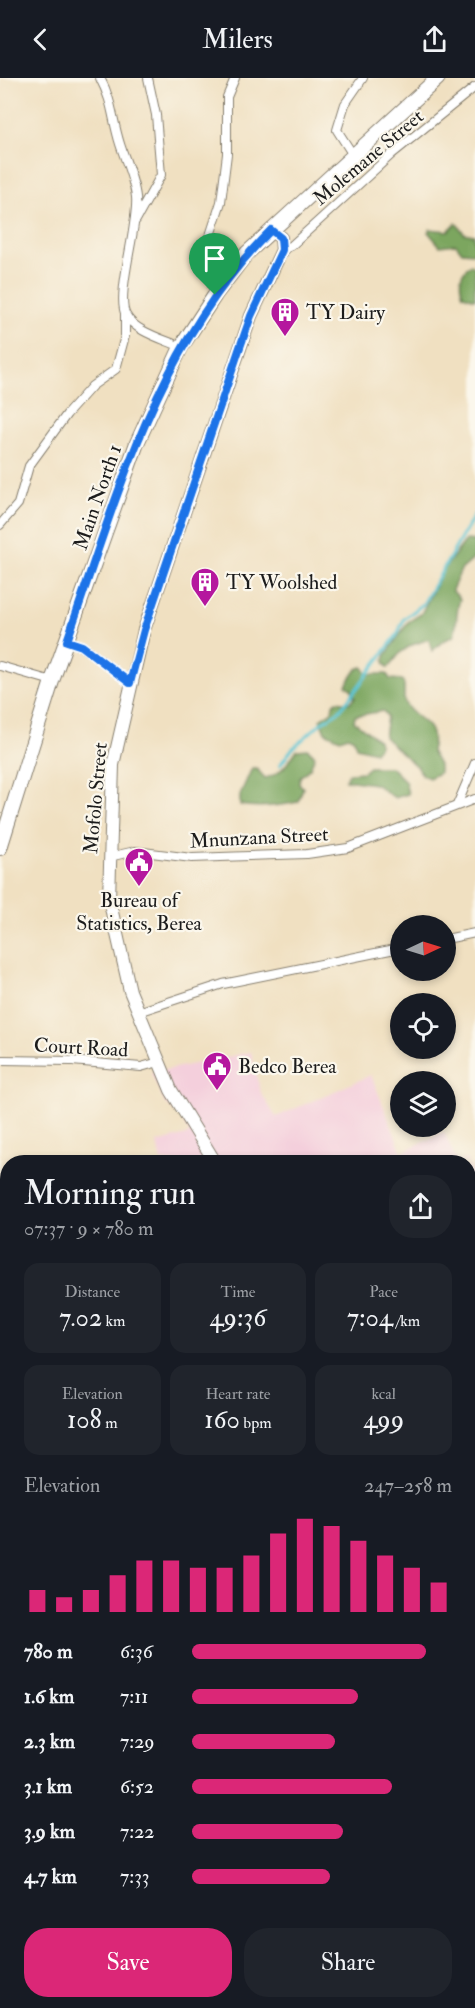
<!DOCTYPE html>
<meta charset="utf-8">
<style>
:root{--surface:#171b24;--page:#20242c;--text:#f1f3f6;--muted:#9ea1a6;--accent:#db2777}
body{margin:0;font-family:"IM FELL Double Pica",serif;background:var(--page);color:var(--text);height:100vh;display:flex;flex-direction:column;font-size:22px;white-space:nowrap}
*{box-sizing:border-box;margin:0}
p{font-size:20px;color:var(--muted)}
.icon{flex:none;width:33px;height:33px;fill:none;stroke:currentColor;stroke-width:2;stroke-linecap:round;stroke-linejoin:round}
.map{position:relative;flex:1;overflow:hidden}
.details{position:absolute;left:0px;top:1077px;width:476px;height:854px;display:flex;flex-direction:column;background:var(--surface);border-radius:24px 24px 0 0;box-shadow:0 3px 9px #0003}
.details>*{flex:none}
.needle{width:39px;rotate:86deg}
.buttons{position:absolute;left:390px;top:837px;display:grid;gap:12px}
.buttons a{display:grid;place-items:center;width:66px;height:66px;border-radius:50%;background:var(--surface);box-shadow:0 3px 9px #0003;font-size:30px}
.pin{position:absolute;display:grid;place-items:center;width:51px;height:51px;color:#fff;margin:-62px -26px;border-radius:50% 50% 50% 0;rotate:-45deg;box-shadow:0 0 6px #0007}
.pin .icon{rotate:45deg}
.round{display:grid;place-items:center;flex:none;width:63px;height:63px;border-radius:24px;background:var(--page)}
.overview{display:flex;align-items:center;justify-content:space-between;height:102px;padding:0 24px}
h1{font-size:33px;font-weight:600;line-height:45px}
.metrics{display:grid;grid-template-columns:repeat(3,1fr);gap:9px;height:102px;padding:6px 24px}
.metrics div{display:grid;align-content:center;border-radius:15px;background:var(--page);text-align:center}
.metrics b{font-size:26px;font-weight:600}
.metrics small{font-size:16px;font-weight:400}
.metrics p{font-size:16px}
.chart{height:168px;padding:12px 24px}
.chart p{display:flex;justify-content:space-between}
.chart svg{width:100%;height:108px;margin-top:6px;stroke:var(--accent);stroke-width:6}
.primary-button{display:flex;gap:12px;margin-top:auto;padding:12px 24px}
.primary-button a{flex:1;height:69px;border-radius:24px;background:var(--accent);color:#fff;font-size:24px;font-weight:600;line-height:69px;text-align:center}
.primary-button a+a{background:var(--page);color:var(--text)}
ul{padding:0 24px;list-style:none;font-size:20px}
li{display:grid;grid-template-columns:96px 72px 1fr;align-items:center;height:45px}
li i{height:15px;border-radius:8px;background:var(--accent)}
header{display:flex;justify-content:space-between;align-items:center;height:78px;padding:0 24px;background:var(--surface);font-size:27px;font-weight:600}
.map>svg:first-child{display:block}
.built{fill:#f4cfdc}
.green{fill:#9bc06a;stroke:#5c6e43;stroke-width:1.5}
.forest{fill:#7ca65e;stroke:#4c613d;stroke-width:1.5}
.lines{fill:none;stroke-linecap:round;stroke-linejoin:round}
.stream{stroke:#59c4d3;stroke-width:3}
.minor-casing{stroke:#867e6e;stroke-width:10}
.tertiary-casing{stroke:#867e6e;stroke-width:13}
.secondary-casing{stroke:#867e6e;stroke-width:14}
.primary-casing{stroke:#867e6e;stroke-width:16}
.minor{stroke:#fff;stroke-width:8}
.tertiary{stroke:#fff;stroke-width:10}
.secondary{stroke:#fff;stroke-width:12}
.primary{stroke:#fff;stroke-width:14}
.route-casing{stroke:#fff;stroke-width:12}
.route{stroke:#1a73e8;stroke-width:8}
.labels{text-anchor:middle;stroke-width:4.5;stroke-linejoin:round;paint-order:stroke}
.street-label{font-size:20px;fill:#1c1c1c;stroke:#fbf7ec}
.poi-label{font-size:20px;fill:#1c1c1c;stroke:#fbf7ec;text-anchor:start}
</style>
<header><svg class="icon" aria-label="back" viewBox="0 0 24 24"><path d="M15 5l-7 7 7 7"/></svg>Milers<svg class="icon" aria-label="share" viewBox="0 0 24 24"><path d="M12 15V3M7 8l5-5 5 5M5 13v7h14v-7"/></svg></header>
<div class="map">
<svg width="475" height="1930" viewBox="0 0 475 1930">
<rect width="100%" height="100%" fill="#fbf7ec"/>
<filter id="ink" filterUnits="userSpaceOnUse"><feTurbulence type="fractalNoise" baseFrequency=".0167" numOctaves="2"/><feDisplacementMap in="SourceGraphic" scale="12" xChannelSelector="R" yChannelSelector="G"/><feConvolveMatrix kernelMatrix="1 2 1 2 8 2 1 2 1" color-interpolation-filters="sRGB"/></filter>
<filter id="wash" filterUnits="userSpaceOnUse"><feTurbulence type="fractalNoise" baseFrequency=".008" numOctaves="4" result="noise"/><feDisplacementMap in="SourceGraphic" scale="24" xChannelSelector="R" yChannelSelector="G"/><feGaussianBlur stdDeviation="1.35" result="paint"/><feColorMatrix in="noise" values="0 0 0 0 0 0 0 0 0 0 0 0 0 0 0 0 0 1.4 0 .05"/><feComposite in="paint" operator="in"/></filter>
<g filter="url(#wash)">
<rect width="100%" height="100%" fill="#f0e0c1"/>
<!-- built -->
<g class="built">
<path d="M 251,974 L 261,1015 L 276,1039 L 371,997 L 402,1074 L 444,1054 L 457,1084 L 161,1084 L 157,1065 L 190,1056 L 180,1038 L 165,1025 L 151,995 Z"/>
<path d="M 467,1081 L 475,1104 L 475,1311 L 468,1295 L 468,1084 L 458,1084 Z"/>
<path d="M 0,1257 L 8,1257 L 7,1425 L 0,1412 Z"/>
<path d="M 468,1650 L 475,1660 L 475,1930 L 164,1930 L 155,1923 L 468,1923 Z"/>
</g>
<!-- green -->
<path class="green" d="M 0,1898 L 7,1903 L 8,1923 L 39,1923 L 50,1930 L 0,1930 Z"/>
<!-- forest -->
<g class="forest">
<path d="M 456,145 L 464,155 L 474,157 L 475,172 L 473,175 L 462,174 L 456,166 L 440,168 L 428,154 L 430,151 L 448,153 Z"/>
<path d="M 471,186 L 475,190 L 475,221 L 463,217 C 458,204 460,195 471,186 Z"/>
<path d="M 466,462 L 475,463 L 475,480 L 461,492 L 452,512 L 460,521 C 455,537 458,543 454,558 L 443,563 L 432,573 L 429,561 L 412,567 L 401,574 L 388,590 L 384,584 L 385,578 L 408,544 L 421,536 L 443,492 Z"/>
<path d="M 363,589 L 367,596 L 387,596 L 390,601 L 402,602 C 407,609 402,617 405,625 C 415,645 439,641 431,673 L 439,687 L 439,695 L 429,700 L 422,697 L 418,690 L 384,659 L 387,638 L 383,633 L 355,638 L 354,643 L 378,662 L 380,667 L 375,674 L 356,669 L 354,661 L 348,658 L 340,661 L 325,654 L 320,641 L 332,633 L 333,626 L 337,623 L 349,625 L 355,619 L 352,612 L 346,607 L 357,591 Z"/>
<path d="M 308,671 L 315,678 L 310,690 L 300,699 L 299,705 L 303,710 L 298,724 C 279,728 259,731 240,727 L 240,717 L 252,690 L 256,690 L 265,700 C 281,697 288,684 297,672 Z"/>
<path d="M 369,689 L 391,689 L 405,703 L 408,716 L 395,720 L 375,706 L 345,702 L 349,695 L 363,694 Z"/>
</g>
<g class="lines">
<!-- stream -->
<path class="stream" d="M 280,687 L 292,671 L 322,644 L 338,634 L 352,617 L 397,557 L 404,541 L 423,526 L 475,436"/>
</g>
</g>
<g filter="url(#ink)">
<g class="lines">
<!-- minor casing -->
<g class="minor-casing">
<g id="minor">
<path d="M 100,0 C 113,24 112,41 120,66 C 125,82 134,101 136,119 C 139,146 115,219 126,237 C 135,254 164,261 181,269"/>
<path d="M 353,77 L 337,52 L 345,26 L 363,0"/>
<path d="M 136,142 L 161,97 L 156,37 L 148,0"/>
<path d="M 282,172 L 291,168 L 392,76 L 475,9"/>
<path d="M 215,217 L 203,179 L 221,124 L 227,76 L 227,19 L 235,0"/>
<path d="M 0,447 L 18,426 L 29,388 L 67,336 L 92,308 L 116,291 L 125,258 L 125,237"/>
<path d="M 67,563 L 82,568 L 130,605"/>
<path d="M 0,588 L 52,603"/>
<path d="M 457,727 L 475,685"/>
<path d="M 109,779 L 135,773 L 192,780 L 307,776 L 348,770 L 475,721"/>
<path d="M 446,861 L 475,855"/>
<path d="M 138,934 L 223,906 L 400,870"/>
<path d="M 0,982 L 72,983 L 141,989 L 159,984"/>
<path d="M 468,1275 L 475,1290"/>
<path d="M 468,1492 L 475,1484"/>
<path d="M 0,1602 L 8,1604"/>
<path d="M 0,1838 L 8,1842"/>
<path d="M 125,1923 L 134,1930"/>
<path d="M 106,1930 L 111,1923"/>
</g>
</g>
<!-- tertiary casing -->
<g class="tertiary-casing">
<path id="tertiary" d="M 468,1195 L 475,1192"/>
</g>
<!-- secondary casing -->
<g class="secondary-casing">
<g id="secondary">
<path d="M 215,1084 L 171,1012 L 130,913 L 109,821 L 113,687 L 144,552 L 251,238 L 282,172 L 281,160 L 271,152"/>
<path d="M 0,1378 L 8,1373"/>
<path d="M 468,1690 L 475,1698"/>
</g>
</g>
<!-- primary casing -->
<g class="primary-casing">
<g id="primary">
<path d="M 0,770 L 52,603 L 137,365 L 181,269 L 215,217 L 247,175 L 438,0"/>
<path d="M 0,1291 L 8,1308"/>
<path d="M 468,1859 L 475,1863"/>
</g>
</g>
<!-- minor -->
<use href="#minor" class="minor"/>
<!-- tertiary -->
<use href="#tertiary" class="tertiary"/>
<!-- secondary -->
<use href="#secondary" class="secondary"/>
<!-- primary -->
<use href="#primary" class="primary"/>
</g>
</g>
<g class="lines" filter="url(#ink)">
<!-- route casing -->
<g class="route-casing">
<path id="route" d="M 271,152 L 281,160 L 282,172 L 251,238 L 239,272 L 144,552 L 130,605 L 82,568 L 67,563 C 117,418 159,263 271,152 Z"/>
</g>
<!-- route -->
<use href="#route" class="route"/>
</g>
<!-- icons -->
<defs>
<g id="building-pin" transform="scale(1.5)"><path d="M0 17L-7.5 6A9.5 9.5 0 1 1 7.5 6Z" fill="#b5179e" stroke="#fbf7ec"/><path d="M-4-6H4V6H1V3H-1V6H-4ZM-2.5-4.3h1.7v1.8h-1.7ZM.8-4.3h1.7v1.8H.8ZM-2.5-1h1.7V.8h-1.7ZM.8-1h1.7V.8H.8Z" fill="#fff"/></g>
<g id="civic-pin" transform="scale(1.5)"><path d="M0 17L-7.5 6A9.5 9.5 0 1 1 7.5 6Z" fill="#b5179e" stroke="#fbf7ec"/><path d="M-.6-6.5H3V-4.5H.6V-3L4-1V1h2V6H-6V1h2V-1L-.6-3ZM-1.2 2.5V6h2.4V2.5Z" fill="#fff"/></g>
</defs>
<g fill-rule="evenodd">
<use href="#building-pin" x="285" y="234"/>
<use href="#building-pin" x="205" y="504"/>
<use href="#civic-pin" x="139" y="784"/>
<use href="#civic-pin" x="217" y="988"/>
</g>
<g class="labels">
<!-- street labels -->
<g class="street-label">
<text transform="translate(368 79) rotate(-40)" y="7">Molemane Street</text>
<text transform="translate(97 419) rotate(-71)" y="7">Main North 1</text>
<text transform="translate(95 720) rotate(-85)" y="7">Mofolo Street</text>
<text transform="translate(259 759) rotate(-3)" y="7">Mnunzana Street</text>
<text transform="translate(81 969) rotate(3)" y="7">Court Road</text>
</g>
<!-- poi labels -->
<g class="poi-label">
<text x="306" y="241">TY Dairy</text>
<text x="226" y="511">TY Woolshed</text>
<text x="139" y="829" text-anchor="middle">Bureau of<tspan x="139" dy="23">Statistics, Berea</tspan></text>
<text x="238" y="995">Bedco Berea</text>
</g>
</g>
</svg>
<div class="buttons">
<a><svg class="needle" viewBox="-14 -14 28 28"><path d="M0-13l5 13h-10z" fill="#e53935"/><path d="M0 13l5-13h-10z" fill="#9ea1a6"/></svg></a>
<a><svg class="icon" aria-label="locate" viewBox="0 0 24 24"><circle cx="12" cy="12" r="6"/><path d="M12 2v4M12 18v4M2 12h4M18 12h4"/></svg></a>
<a><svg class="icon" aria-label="layers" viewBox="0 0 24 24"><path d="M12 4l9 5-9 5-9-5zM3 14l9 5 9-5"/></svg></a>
</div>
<div class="pin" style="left:215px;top:217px;background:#1e9e55"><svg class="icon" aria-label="arrive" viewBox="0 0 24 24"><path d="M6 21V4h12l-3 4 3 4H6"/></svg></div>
<section class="details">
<div class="overview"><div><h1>Morning run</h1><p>07:37 · 9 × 780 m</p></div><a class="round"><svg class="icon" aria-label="share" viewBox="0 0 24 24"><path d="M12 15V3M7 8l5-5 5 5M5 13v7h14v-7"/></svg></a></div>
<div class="metrics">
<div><p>Distance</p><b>7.02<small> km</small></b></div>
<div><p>Time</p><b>49:36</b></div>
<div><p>Pace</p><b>7:04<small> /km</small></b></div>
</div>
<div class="metrics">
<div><p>Elevation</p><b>108<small> m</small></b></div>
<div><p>Heart rate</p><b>160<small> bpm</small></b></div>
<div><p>kcal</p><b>499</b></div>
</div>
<div class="chart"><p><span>Elevation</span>247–258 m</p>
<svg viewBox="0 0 160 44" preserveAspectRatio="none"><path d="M5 44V35M15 44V38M25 44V35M35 44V29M45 44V23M55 44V23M65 44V26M75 44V26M85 44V21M95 44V12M105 44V6M115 44V9M125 44V15M135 44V21M145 44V26M155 44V32"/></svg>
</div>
<ul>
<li><b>780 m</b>6:36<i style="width:90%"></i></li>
<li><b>1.6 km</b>7:11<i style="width:64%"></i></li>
<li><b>2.3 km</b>7:29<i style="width:55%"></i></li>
<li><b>3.1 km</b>6:52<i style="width:77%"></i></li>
<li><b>3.9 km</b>7:22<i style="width:58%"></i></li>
<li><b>4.7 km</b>7:33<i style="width:53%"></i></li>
</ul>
<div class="primary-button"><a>Save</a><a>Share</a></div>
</section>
</div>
